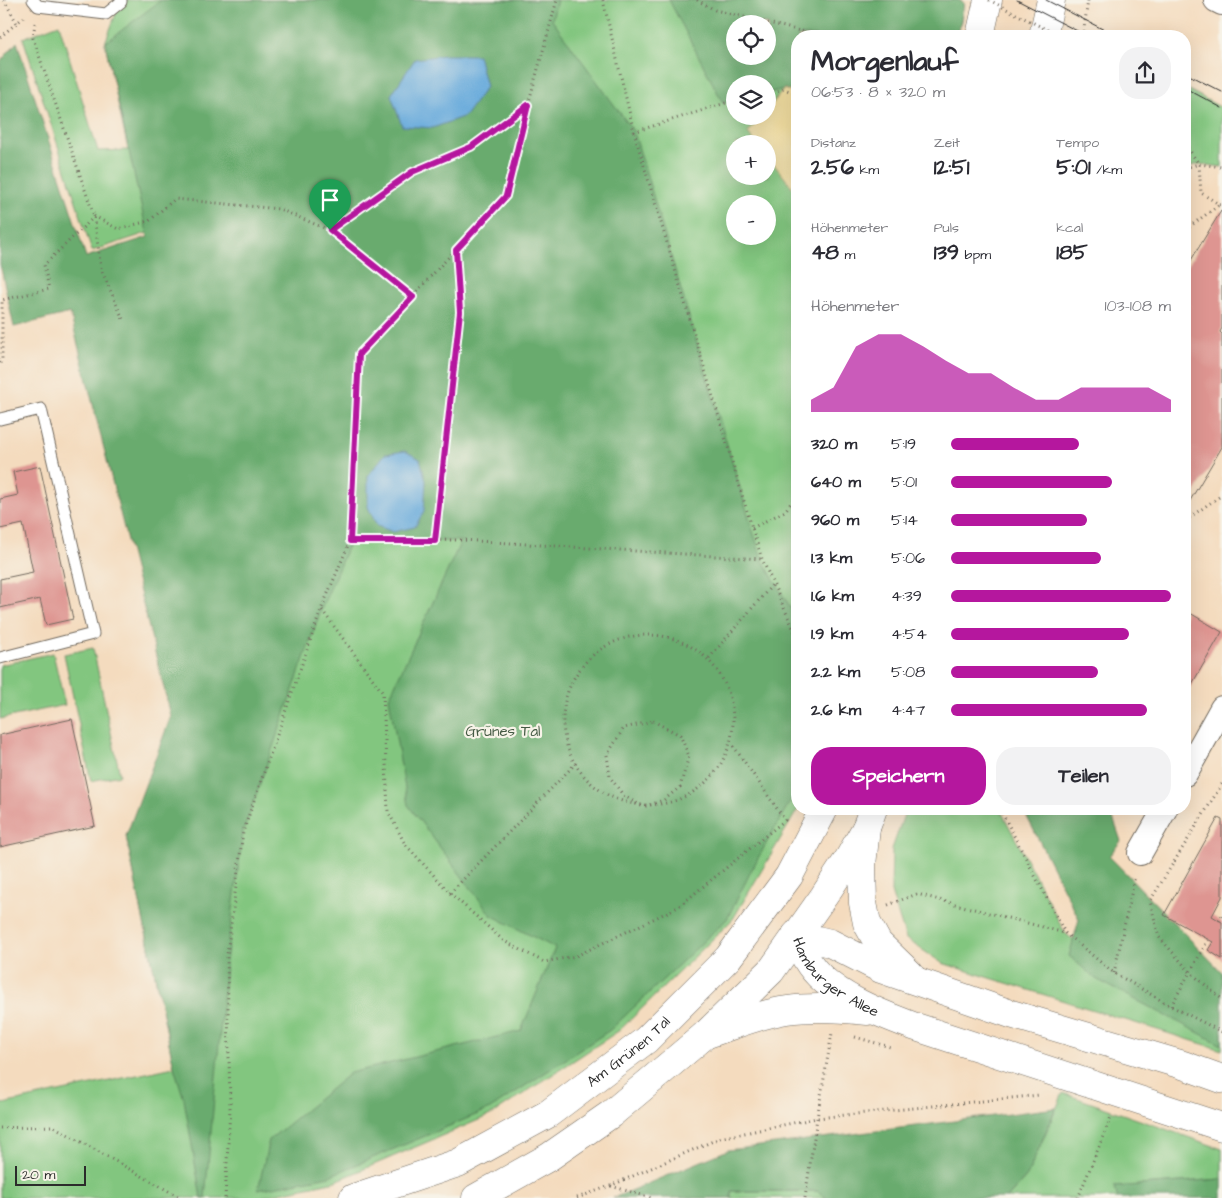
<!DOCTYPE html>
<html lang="de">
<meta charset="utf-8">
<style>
:root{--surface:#fff;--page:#f2f2f3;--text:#2b2b33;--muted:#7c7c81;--accent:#b5179e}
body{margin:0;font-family:"Architects Daughter",sans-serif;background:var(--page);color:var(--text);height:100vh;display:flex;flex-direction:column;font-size:19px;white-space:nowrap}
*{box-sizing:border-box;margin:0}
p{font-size:16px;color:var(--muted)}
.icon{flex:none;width:28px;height:28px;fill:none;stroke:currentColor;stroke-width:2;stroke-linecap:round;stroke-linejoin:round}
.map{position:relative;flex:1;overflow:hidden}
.sheet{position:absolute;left:791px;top:30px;width:400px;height:785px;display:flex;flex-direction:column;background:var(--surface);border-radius:20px;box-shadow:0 5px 20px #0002}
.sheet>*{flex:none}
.controls{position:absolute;left:726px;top:15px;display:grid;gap:10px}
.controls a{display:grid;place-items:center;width:50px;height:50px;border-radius:50%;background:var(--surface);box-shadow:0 5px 20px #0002;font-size:25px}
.scale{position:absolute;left:15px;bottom:12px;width:71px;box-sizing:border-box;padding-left:5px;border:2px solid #2b2b2b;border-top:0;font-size:14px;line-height:18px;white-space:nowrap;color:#2b2b2b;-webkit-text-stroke:4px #f7f3e8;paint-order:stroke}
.pin{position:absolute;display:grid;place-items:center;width:42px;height:42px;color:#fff;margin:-51px -21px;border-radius:50% 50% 50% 0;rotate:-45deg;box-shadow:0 0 5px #0007}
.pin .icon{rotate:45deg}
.round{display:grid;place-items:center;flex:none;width:52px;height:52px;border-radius:20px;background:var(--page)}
.summary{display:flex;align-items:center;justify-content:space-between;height:85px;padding:0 20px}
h1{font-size:28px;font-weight:700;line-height:38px}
.metrics{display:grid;grid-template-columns:repeat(3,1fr);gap:8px;height:85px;padding:5px 20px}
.metrics div{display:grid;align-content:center}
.metrics b{font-size:21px;font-weight:700}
.metrics small{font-size:14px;font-weight:400}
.metrics p{font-size:14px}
.chart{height:140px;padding:10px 20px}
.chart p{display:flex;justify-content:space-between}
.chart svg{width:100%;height:90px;margin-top:5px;fill:var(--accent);opacity:.7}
.button{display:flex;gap:10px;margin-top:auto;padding:10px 20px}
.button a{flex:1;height:58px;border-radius:20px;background:var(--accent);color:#fff;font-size:20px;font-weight:700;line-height:58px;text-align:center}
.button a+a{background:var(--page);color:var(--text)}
ul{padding:0 20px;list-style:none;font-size:16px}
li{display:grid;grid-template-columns:80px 60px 1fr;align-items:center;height:38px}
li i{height:12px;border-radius:6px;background:var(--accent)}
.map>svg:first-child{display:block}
.green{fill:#82c67f;stroke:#567855;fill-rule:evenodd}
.forest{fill:#69ab6e;stroke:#4a6b4c;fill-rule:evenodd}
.sand{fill:#eeda9e;stroke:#8c8264}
.water{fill:#68aadc;stroke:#4a6a84}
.building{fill:#de9591}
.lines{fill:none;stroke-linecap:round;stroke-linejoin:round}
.lane-casing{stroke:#71695e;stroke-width:13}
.street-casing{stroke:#71695e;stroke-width:26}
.secondary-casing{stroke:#71695e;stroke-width:29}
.primary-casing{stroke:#71695e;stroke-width:29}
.path{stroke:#71695e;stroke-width:3;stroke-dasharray:1 4;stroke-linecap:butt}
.lane{stroke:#fff;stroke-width:11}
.street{stroke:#fff;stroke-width:24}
.secondary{stroke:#fff;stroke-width:28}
.primary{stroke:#fff;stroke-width:28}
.tram{stroke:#2b2b2b;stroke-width:1}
.path-bridge{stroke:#71695e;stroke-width:3;stroke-dasharray:1 4;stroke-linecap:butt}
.route-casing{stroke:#fff;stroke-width:10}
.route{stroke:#b5179e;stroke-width:6}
.labels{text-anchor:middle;stroke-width:4.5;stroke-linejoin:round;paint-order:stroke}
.park-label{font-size:15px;fill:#455a44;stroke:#f7f3e8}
.street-label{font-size:15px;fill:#2b2b2b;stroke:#f7f3e8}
</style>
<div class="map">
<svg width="1222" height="1198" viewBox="0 0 1222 1198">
<rect width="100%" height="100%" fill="#f7f3e8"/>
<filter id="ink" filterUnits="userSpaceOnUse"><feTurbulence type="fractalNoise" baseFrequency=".02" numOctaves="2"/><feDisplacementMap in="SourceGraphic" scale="10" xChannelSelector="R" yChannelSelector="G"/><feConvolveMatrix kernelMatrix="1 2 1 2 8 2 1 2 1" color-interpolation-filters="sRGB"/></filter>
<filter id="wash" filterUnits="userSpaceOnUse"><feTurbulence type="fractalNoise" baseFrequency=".0096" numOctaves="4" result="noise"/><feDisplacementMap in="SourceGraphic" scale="20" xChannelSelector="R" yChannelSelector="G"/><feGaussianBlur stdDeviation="1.12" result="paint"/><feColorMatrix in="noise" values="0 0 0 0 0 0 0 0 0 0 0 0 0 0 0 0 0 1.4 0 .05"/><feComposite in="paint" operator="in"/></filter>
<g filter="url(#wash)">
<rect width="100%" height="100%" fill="#f4dbbe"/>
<!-- green -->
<g class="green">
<path d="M 121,0 L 958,0 L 964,3 L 958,36 L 798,36 L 798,809 L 733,919 L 620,1030 L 493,1114 L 336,1181 L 257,1198 L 0,1198 L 0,1101 L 3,1104 L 174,1067 L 126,836 L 221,650 L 147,233 L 92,251 L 23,38 L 59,24 L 98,151 L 128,150 L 105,43 ZM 735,24 L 768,24 L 768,56 L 735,56 ZM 735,84 L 768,84 L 768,116 L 735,116 ZM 735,144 L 768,144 L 768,176 L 735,176 ZM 735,204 L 768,204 L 768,236 L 735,236 Z"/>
<path d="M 1185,88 L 1222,108 L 1222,167 L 1199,164 L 1185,168 Z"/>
<path d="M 93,648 L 120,775 L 91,781 L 64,654 Z"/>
<path d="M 53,653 L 65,705 L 0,719 L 0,665 Z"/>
<path d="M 906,809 L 1000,809 L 1065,933 L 1114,973 L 1222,1032 L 1222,1050 L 942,963 L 906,939 L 891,892 L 892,849 Z"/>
<path d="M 1063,1093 L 1222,1149 L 1222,1179 L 1114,1187 L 1118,1198 L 1007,1198 L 1027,1176 Z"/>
<path d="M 731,1191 L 818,1191 L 827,1198 L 731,1198 Z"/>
</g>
<!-- forest -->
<g class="forest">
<path d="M 161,0 L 557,0 L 552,20 L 634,132 L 752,528 L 762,559 L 797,619 L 797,789 L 752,869 L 727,919 L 610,1030 L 490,1109 L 329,1176 L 258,1190 L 269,1140 L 350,1073 L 521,1031 L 555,948 L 491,915 L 408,805 L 389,698 L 461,541 L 350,541 L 321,610 L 243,832 L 227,955 L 205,1198 L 201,1198 L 184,1099 L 174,1067 L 126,836 L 171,716 L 70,313 L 14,327 L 0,264 L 0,62 L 17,42 L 86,257 L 148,237 L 105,43 Z"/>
<path d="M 669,0 L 958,0 L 964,3 L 958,36 L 798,36 L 797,94 L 784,89 L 768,93 L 768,84 L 735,84 L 735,100 L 723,103 ZM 735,24 L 768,24 L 768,56 L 735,56 Z"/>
<path d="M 1023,809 L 1110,809 L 1121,841 L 1109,856 L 1222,972 L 1222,1045 L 1096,979 L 1069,956 L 1079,919 Z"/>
<path d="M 1056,1108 L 1027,1176 L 1007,1198 L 827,1198 L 817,1191 L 731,1191 L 731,1198 L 613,1198 L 728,1150 Z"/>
<path d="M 1222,1179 L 1222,1198 L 1118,1198 L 1114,1187 Z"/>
</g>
<!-- sand -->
<path class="sand" d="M 784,89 L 797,94 L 797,193 L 768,157 L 768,144 L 757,144 L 748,133 L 762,116 L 768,116 L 768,109 Z"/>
<!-- water -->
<g class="water">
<path d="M 444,55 L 478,55 L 486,87 L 465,116 L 433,128 L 402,126 L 391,95 L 415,59 Z"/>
<path d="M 405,451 L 420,459 L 426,481 L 424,511 L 415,527 L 393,532 L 377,526 L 368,507 L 368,476 L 385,454 Z"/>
</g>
<g id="blocks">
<!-- building -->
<g class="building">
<path d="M 1221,211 L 1222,211 L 1222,328 L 1220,332 L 1222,334 L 1222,447 L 1185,509 L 1185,270 Z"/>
<path d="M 40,466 L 73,619 L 46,625 L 40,599 L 0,608 L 0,579 L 33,572 L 23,524 L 0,529 L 0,499 L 18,495 L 13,472 Z"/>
<path d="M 1185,610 L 1222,632 L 1188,691 L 1185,689 Z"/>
<path d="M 72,719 L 95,826 L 0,847 L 0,735 Z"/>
<path d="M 1218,818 L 1222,820 L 1222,897 L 1212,916 L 1222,922 L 1222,959 L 1208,950 L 1213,942 L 1164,915 Z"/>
</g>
</g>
</g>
<g filter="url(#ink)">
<use href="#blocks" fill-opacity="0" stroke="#71695e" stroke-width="1"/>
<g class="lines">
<!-- lane casing -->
<g class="lane-casing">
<g id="lane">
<path d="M 33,0 L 38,6 L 106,14 L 121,2 L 121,0"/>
<path d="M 0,419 L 41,409 L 93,634 L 0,658"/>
</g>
</g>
<!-- street casing -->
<g class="street-casing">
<g id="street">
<path d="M 1216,0 L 1222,3"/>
<path d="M 1185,774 L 1222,708"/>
<path d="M 1140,853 L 1165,809"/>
</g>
</g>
<!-- secondary casing -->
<g class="secondary-casing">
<g id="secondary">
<path d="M 866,828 L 862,865 L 863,903 L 867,923 L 878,943 L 910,974"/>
<path id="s1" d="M 796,935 C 800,943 802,953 807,960 C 826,993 878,1013 913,1026 L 1222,1127"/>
<path d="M 796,935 L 830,943 L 881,969 L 1011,1014 L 1183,1065 L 1222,1079"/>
<path d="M 705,1035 C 732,1026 759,1014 787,1010 C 813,1006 841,1008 868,1011"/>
</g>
</g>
<!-- primary casing -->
<g class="primary-casing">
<g id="primary">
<path d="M 980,36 L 988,0"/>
<path d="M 1043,36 L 1051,0"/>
<path id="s2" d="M 353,1198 L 458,1163 L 548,1114 L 646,1040 L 728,958 L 789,876 L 824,809"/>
<path d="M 476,1198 L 549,1157 L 611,1114 L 705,1035 L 771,971 L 824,896 L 849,858 L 866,828 L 873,809"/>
</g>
</g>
<!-- path -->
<g class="path">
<path d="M 4,0 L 17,23"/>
<path d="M 603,0 L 634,132 L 752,528 L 762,559 L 798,639"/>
<path d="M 697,0 L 715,10 L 821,36"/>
<path d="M 35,23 L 33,38 L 94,216 L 101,269 L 123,319"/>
<path d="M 1083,36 L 1088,0"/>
<path d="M 0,37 L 24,17"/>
<path d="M 768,93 L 784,89 L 798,94"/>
<path d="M 634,132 L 735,100"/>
<path d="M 1185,144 L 1199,164 L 1201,193 L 1222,206"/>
<path d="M 1185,168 L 1199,164 L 1222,167"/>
<path d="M 94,216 L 118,229 L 149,221 L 175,199 L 279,209 L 329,230 L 413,297"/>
<path d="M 329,230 L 412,172 L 471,147 L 528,105"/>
<path d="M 1185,230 L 1219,205"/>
<path d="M 0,363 L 2,360 L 2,300 L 49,289 L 44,265 L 94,217"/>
<path d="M 1185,518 L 1187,519 L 1222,495"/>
<path d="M 752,528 L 785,511 L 798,494"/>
<path d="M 350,541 L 462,540 L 762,559"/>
<path d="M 435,541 L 460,311 L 456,250"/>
<path d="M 322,610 L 383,693 L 388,811 L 405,844 L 450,893 L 504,941 L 544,962 L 576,956 L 678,907 L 785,820 L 732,744"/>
<circle cx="648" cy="720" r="85"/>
<path d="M 709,658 L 773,584"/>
<path d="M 653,721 L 680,735 L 689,756 L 680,787 L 664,800 L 643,807 L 623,795 L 610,777 L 607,755 L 624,728 Z"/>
<path d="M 1222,784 L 1150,901 L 1159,937 L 1190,972 L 1222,999"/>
<path d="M 1000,809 L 1065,933 L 1114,973 L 1171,1006 L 1222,1032"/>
<path d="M 450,893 L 577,762"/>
<path d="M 888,905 L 917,894 L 1065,933"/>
<path d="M 1219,921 L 1222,915"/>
<path d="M 1114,973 L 1135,876"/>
<path d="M 1171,1006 L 1208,940"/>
<path d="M 855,1037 L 890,1047"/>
<path d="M 0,1128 L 53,1126 L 181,1198"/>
<path d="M 611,1186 L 652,1198"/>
<path d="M 225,1198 L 230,1109 L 227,955 L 243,832 L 321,610 L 350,541 L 359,354 L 506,195 L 528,105 L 557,0"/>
<path d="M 577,1198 L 610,1186 L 720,1138 L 817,1118 L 1040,1095"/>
<path d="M 805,1198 L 817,1118 L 832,1033"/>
<path d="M 1078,1198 L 1111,1117"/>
</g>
<!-- lane -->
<use href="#lane" class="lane"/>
<!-- street -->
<use href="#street" class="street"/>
<!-- secondary -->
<use href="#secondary" class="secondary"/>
<!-- primary -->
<use href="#primary" class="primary"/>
<!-- tram -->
<g class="tram">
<path d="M 1017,0 L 1087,36"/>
<path d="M 1046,0 L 1116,36"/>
<path d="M 1185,73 L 1222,92"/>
<path d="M 1185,88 L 1222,108"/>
</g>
<!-- path-bridge -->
<path class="path-bridge" d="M 989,0 L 1059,36"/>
</g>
</g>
<g class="lines" filter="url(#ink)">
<!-- route casing -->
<g class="route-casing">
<path id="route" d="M 528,105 L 506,196 L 456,250 L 460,312 L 435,541 L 350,541 L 359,354 L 413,297 L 330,230 L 412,172 L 471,147 Z"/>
</g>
<!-- route -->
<use href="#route" class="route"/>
</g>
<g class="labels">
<!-- park labels -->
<g class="park-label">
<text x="503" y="736">Grünes Tal</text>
</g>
<!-- street labels -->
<g class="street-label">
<text dy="5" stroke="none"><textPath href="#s1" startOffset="60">Hamburger Allee</textPath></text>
<text dy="5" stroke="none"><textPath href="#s2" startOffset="315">Am Grünen Tal</textPath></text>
</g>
</g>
</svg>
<div class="controls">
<a><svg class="icon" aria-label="locate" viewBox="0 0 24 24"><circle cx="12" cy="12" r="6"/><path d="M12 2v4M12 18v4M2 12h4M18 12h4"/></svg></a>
<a><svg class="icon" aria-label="layers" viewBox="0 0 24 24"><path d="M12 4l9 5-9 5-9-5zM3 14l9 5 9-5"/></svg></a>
<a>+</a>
<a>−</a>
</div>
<div class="scale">20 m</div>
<div class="pin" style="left:330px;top:230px;background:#1e9e55"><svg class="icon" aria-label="arrive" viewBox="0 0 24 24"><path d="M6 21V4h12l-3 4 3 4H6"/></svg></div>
<section class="sheet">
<div class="summary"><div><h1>Morgenlauf</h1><p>06:53 · 8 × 320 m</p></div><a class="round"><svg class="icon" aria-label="share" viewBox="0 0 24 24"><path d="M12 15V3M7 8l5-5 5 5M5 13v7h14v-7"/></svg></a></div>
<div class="metrics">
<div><p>Distanz</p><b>2.56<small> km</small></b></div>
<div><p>Zeit</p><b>12:51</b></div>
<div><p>Tempo</p><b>5:01<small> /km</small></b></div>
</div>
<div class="metrics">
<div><p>Höhenmeter</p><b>48<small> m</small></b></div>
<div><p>Puls</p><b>139<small> bpm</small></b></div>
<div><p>kcal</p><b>185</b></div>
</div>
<div class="chart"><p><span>Höhenmeter</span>103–108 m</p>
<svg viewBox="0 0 160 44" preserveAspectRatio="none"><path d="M0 44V38L10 32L20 12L30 6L40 6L50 12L60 19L70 25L80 25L90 32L100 38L110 38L120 32L130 32L140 32L150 32L160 38V44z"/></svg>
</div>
<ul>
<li><b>320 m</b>5:19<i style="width:58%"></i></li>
<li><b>640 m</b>5:01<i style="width:73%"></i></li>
<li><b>960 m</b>5:14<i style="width:62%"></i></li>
<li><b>1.3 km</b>5:06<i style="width:68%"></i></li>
<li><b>1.6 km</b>4:39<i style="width:100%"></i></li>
<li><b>1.9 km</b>4:54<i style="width:81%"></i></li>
<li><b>2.2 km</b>5:08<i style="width:67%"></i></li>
<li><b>2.6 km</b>4:47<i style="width:89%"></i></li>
</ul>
<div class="button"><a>Speichern</a><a>Teilen</a></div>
</section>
</div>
